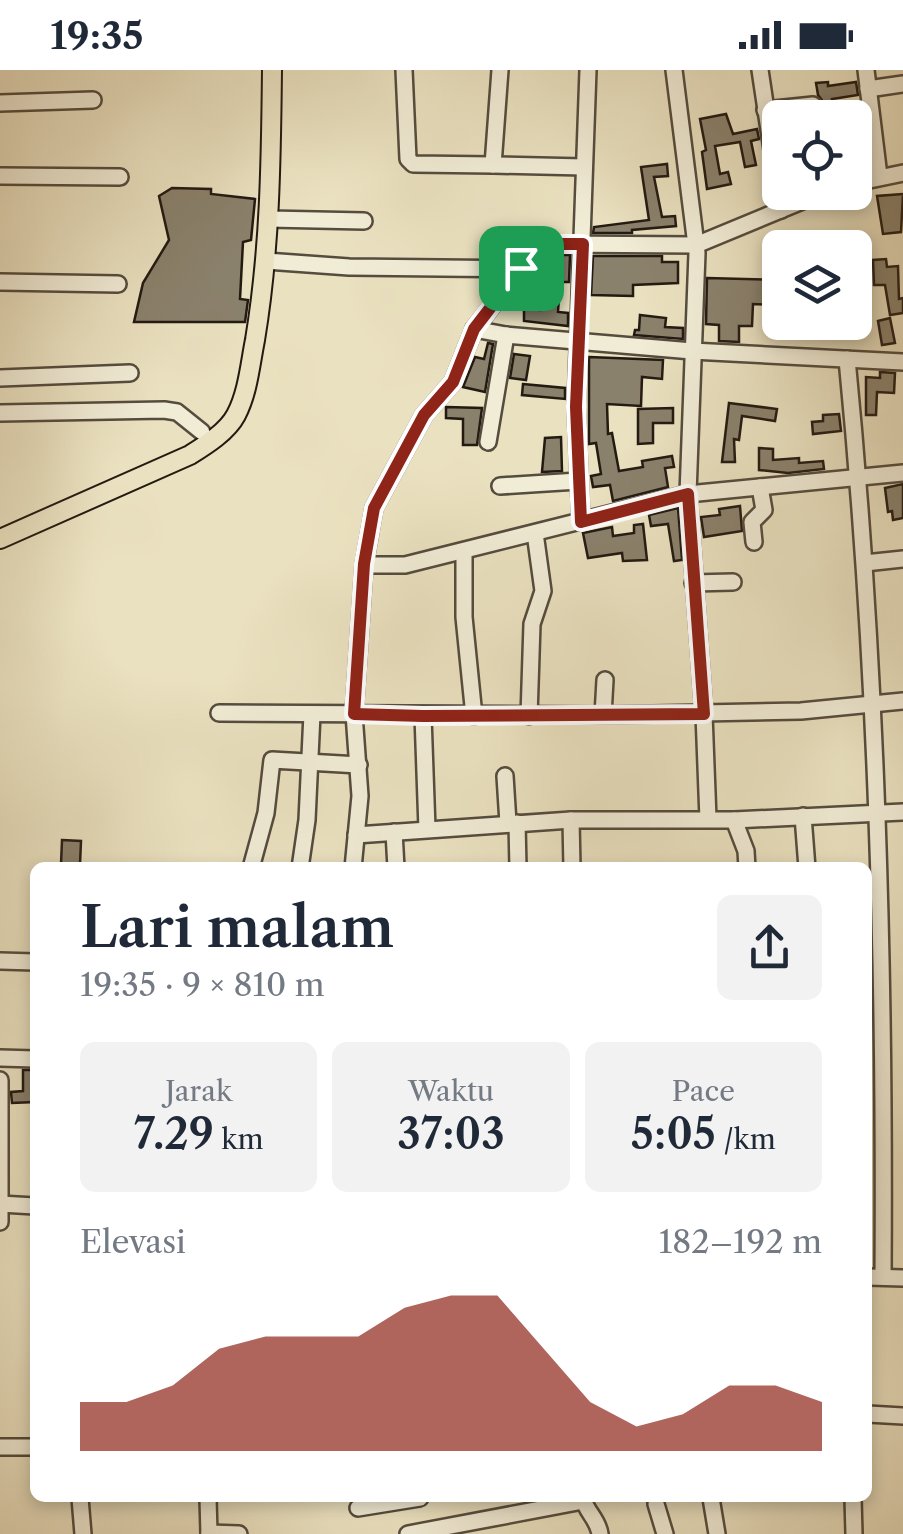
<!DOCTYPE html>
<html lang="id">
<meta charset="utf-8">
<style>
:root{--surface:#fff;--page:#f2f2f3;--text:#1f2937;--muted:#747a83;--accent:#8f2418}
body{margin:0;font-family:"Libre Caslon Text",serif;background:var(--page);color:var(--text);height:100vh;display:flex;flex-direction:column;font-size:38px;white-space:nowrap}
*{box-sizing:border-box;margin:0}
p{font-size:32px;color:var(--muted)}
.icon{flex:none;width:55px;height:55px;fill:none;stroke:currentColor;stroke-width:2;stroke-linecap:round;stroke-linejoin:round}
.map{position:relative;flex:1;overflow:hidden}
.details{position:absolute;left:30px;top:792px;width:842px;height:640px;display:flex;flex-direction:column;background:var(--surface);border-radius:15px;box-shadow:0 5px 15px #0003}
.details>*{flex:none}
.buttons{position:absolute;left:762px;top:30px;display:grid;gap:20px}
.buttons a{display:grid;place-items:center;width:110px;height:110px;border-radius:15px;background:var(--surface);box-shadow:0 5px 15px #0003;font-size:50px}
.pin{position:absolute;display:grid;place-items:center;width:85px;height:85px;color:#fff;margin:-42px;border-radius:20px;box-shadow:0 5px 15px #0006}
.round{display:grid;place-items:center;flex:none;width:105px;height:105px;border-radius:15px;background:var(--page)}
.summary{display:flex;align-items:center;justify-content:space-between;height:170px;padding:0 50px}
h1{font-size:55px;font-weight:600;line-height:75px}
.figures{display:grid;grid-template-columns:repeat(3,1fr);gap:15px;height:170px;padding:10px 50px}
.figures div{display:grid;align-content:center;border-radius:15px;background:var(--page);text-align:center}
.figures b{font-size:42px;font-weight:600}
.figures small{font-size:28px;font-weight:400}
.figures p{font-size:28px}
.chart{height:280px;padding:20px 50px}
.chart p{display:flex;justify-content:space-between}
.chart svg{width:100%;height:180px;margin-top:10px;fill:var(--accent);opacity:.7}
.status{display:flex;justify-content:space-between;align-items:center;height:70px;padding:0 50px;background:var(--surface);direction:ltr}
.status svg{height:28px;fill:currentColor}
.map>svg:first-child{display:block}
.building{fill:#8a816c;stroke:#231a12;stroke-width:2.5}
.lines{fill:none;stroke-linecap:round;stroke-linejoin:round}
.minor-casing{stroke:#554c3e;stroke-width:20}
.major-casing{stroke:#231a12;stroke-width:22}
.minor{stroke:#f1ecd6;stroke-width:15}
.major{stroke:#eae1c0;stroke-width:18}
.route-casing{stroke:#fff;stroke-width:20}
.route{stroke:#8f2418;stroke-width:12}
</style>
<div class="status"><b>19:35</b><svg viewBox="0 0 49 12"><path d="M0 12V9h3v3zM5 12V6h3v6zM10 12V3h3v9zM15 12V0h3v12zM26 1h20v11H26zM47 4h2v5h-2z"/></svg></div>
<div class="map">
<svg width="903" height="1464" viewBox="0 0 903 1464">
<rect width="100%" height="100%" fill="#eae1c0"/>
<filter id="stains"><feTurbulence type="fractalNoise" baseFrequency=".002" numOctaves="4"/><feColorMatrix values="0 0 0 0 .2 0 0 0 0 .09 0 0 0 0 .02 0 0 0 .5 -.17"/></filter>
<radialGradient id="worn" r=".72"><stop offset=".6" stop-color="#630" stop-opacity="0"/><stop offset="1" stop-color="#630" stop-opacity=".3"/></radialGradient>
<!-- building -->
<g class="building">
<path d="M 828,12 L 828,16 L 856,12 L 858,25 L 832,29 L 835,48 L 824,48 L 824,33 L 818,25 L 816,13 Z"/>
<path d="M 726,44 L 733,64 L 757,59 L 759,69 L 751,71 L 756,95 L 745,97 L 740,72 L 715,76 L 720,104 L 728,102 L 731,114 L 707,119 L 702,82 L 706,80 L 700,49 Z"/>
<path d="M 667,94 L 668,106 L 654,107 L 662,147 L 675,146 L 676,156 L 632,160 L 632,163 L 593,163 L 594,157 L 649,150 L 641,97 Z"/>
<path d="M 172,118 L 211,119 L 211,124 L 255,129 L 251,170 L 243,172 L 240,229 L 248,230 L 245,252 L 134,252 L 143,213 L 169,170 L 159,126 Z"/>
<path d="M 903,124 L 901,162 L 883,164 L 877,126 Z"/>
<path d="M 557,185 L 570,185 L 569,212 L 560,212 L 558,242 L 568,243 L 568,256 L 524,251 L 524,239 L 540,240 L 542,212 L 539,212 L 539,202 L 558,202 Z"/>
<path d="M 593,186 L 662,186 L 662,192 L 678,192 L 678,213 L 633,215 L 633,226 L 591,225 Z"/>
<path d="M 886,189 L 887,197 L 898,196 L 899,229 L 903,228 L 903,243 L 890,245 L 885,215 L 874,215 L 873,190 Z"/>
<path d="M 707,208 L 780,210 L 780,235 L 753,234 L 752,256 L 739,256 L 739,272 L 719,271 L 719,255 L 706,254 Z"/>
<path d="M 640,245 L 666,248 L 665,257 L 683,258 L 683,269 L 634,265 L 635,260 L 639,260 Z"/>
<path d="M 890,248 L 895,273 L 882,275 L 878,251 Z"/>
<path d="M 488,273 L 493,274 L 485,322 L 463,317 L 475,287 L 484,289 Z"/>
<path d="M 514,284 L 530,286 L 526,310 L 510,308 Z"/>
<path d="M 589,287 L 663,290 L 662,309 L 642,307 L 641,336 L 607,334 L 608,364 L 612,363 L 619,401 L 643,397 L 642,391 L 672,386 L 674,397 L 665,398 L 668,417 L 613,431 L 610,415 L 593,417 L 591,406 L 601,404 L 596,373 L 589,374 Z"/>
<path d="M 880,302 L 895,303 L 894,323 L 877,322 L 876,345 L 866,345 L 866,307 L 880,308 Z"/>
<path d="M 523,314 L 565,318 L 565,329 L 522,325 Z"/>
<path d="M 729,333 L 777,339 L 775,351 L 742,346 L 739,370 L 734,369 L 735,392 L 722,392 Z"/>
<path d="M 446,337 L 482,338 L 477,375 L 463,375 L 463,349 L 446,348 Z"/>
<path d="M 673,338 L 673,353 L 653,353 L 653,373 L 638,374 L 638,339 Z"/>
<path d="M 839,344 L 841,361 L 813,364 L 812,352 L 823,351 L 823,345 Z"/>
<path d="M 561,367 L 562,401 L 542,402 L 545,368 Z"/>
<path d="M 759,378 L 773,379 L 773,390 L 799,388 L 799,393 L 823,391 L 824,399 L 788,403 L 759,400 Z"/>
<path d="M 903,414 L 903,448 L 893,450 L 892,441 L 888,442 L 885,418 Z"/>
<path d="M 740,436 L 742,461 L 704,467 L 701,447 L 720,445 L 719,439 Z"/>
<path d="M 678,438 L 682,490 L 674,491 L 668,454 L 651,456 L 649,445 Z"/>
<path d="M 643,454 L 647,490 L 623,491 L 622,483 L 588,488 L 583,463 L 612,457 L 613,466 L 634,463 L 634,455 Z"/>
<path d="M 62,770 L 81,771 L 80,794 L 61,794 Z"/>
<path d="M 23,1000 L 35,1000 L 35,1032 L 12,1033 L 11,1022 L 23,1021 Z"/>
</g>
<g class="lines">
<!-- minor casing -->
<g class="minor-casing">
<g id="minor">
<path d="M 404,0 L 408,89 L 413,94 L 493,95 L 500,0"/>
<path d="M 674,0 L 697,183 L 688,424 L 704,644 L 708,749"/>
<path d="M 760,0 L 781,140"/>
<path d="M 866,0 L 879,106"/>
<path d="M 868,19 L 903,14"/>
<path d="M 0,33 L 93,30"/>
<path d="M 765,40 L 813,35"/>
<path d="M 493,95 L 584,97"/>
<path d="M 0,106 L 120,107"/>
<path d="M 855,113 L 903,103"/>
<path d="M 269,149 L 364,151"/>
<path d="M 266,191 L 349,197 L 521,199"/>
<path d="M 0,212 L 118,214"/>
<path d="M 474,259 L 506,265 L 692,281 L 903,292"/>
<path d="M 847,289 C 877,595 885,900 883,1207"/>
<path d="M 0,308 L 130,303"/>
<path d="M 0,343 L 164,340 L 177,342 L 202,362"/>
<path d="M 488,372 L 506,265"/>
<path d="M 500,416 L 578,411"/>
<path d="M 581,452 L 576,337 L 588,0"/>
<path d="M 754,472 L 752,452 L 764,440 L 760,417"/>
<path d="M 464,481 L 464,547 L 474,646"/>
<path d="M 865,493 L 903,489"/>
<path d="M 364,495 L 405,495 L 688,424 L 903,403"/>
<path d="M 693,513 L 733,512"/>
<path d="M 219,643 L 603,645 L 801,641 L 903,631"/>
<path d="M 603,645 L 605,610"/>
<path d="M 423,646 L 427,759"/>
<path d="M 529,646 L 532,554 L 543,521 L 535,463"/>
<path d="M 505,706 L 508,753"/>
<path d="M 803,746 L 807,798"/>
<path d="M 571,750 L 572,798"/>
<path d="M 734,750 L 746,781 L 747,798"/>
<path d="M 517,753 L 518,798"/>
<path d="M 394,762 L 396,798"/>
<path d="M 356,765 L 571,750 L 734,750 L 903,742"/>
<path d="M 251,798 L 266,743 L 272,690 L 359,695"/>
<path d="M 300,798 L 307,750 L 312,644"/>
<path d="M 353,798 L 360,726 L 354,644 L 364,495 L 374,438 L 424,345 L 453,312 L 474,259 L 521,199 L 542,178 L 554,174 L 696,175 L 824,122"/>
<path d="M 0,891 L 35,892"/>
<path d="M 0,988 L 35,989"/>
<path d="M 0,1010 L 0,1152"/>
<path d="M 0,1134 L 35,1136"/>
<path d="M 868,1207 L 903,1208"/>
<path d="M 868,1344 L 903,1346"/>
<path d="M 0,1377 L 35,1377"/>
<path d="M 80,1428 L 83,1464"/>
<path d="M 208,1428 L 209,1464"/>
<path d="M 583,1428 C 586,1442 598,1449 600,1464"/>
<path d="M 711,1428 L 717,1464"/>
<path d="M 853,1428 L 854,1464"/>
<path d="M 656,1434 L 665,1464"/>
<path d="M 358,1438 L 420,1428"/>
<path d="M 209,1463 L 239,1464"/>
<path d="M 408,1464 L 583,1431"/>
</g>
</g>
<!-- major casing -->
<g class="major-casing">
<path id="major" d="M 0,469 L 190,385 C 206,375 227,362 236,345 C 248,322 250,295 255,270 C 270,180 271,91 272,0"/>
</g>
<!-- minor -->
<use href="#minor" class="minor"/>
<!-- major -->
<use href="#major" class="major"/>
</g>
<g class="lines">
<!-- route casing -->
<g class="route-casing">
<path id="route" d="M 554,174 L 583,174 L 576,337 L 581,452 L 688,424 L 704,644 L 423,646 L 354,644 L 364,494 L 374,438 L 424,345 L 453,312 L 474,259 L 521,198 L 542,178 Z"/>
</g>
<!-- route -->
<use href="#route" class="route"/>
</g>
<rect width="100%" height="100%" filter="url(#stains)"/>
<rect width="100%" height="100%" fill="url(#worn)"/>
</svg>
<div class="buttons">
<a><svg class="icon" aria-label="locate" viewBox="0 0 24 24"><circle cx="12" cy="12" r="6"/><path d="M12 2v4M12 18v4M2 12h4M18 12h4"/></svg></a>
<a><svg class="icon" aria-label="layers" viewBox="0 0 24 24"><path d="M12 4l9 5-9 5-9-5zM3 14l9 5 9-5"/></svg></a>
</div>
<div class="pin" style="left:521px;top:198px;background:#1e9e55"><svg class="icon" aria-label="arrive" viewBox="0 0 24 24"><path d="M6 21V4h12l-3 4 3 4H6"/></svg></div>
<section class="details">
<div class="summary"><div><h1>Lari malam</h1><p>19:35 · 9 × 810 m</p></div><a class="round"><svg class="icon" aria-label="share" viewBox="0 0 24 24"><path d="M12 15V3M7 8l5-5 5 5M5 13v7h14v-7"/></svg></a></div>
<div class="figures">
<div><p>Jarak</p><b>7.29<small> km</small></b></div>
<div><p>Waktu</p><b>37:03</b></div>
<div><p>Pace</p><b>5:05<small> /km</small></b></div>
</div>
<div class="chart"><p><span>Elevasi</span>182–192 m</p>
<svg viewBox="0 0 160 44" preserveAspectRatio="none"><path d="M0 44V32L10 32L20 28L30 19L40 16L50 16L60 16L70 9L80 6L90 6L100 19L110 32L120 38L130 35L140 28L150 28L160 32V44z"/></svg>
</div>
</section>
</div>
